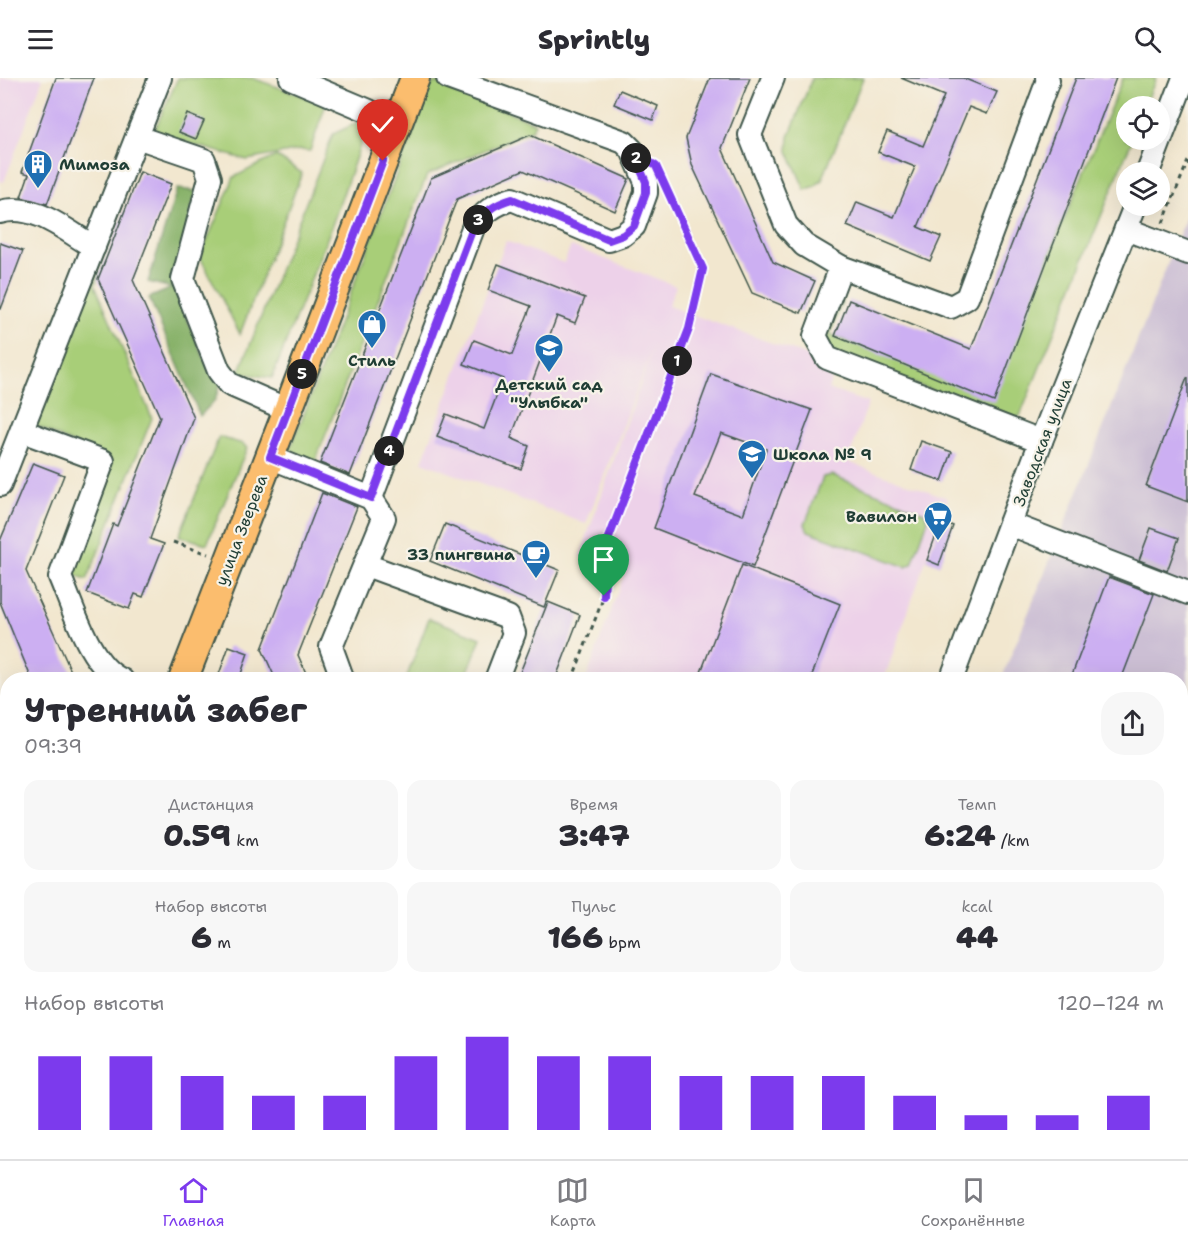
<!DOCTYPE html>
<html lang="ru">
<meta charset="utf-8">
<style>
:root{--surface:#fff;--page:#f7f7f7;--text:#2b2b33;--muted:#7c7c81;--line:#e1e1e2;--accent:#7c3aed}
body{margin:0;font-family:"Shantell Sans",sans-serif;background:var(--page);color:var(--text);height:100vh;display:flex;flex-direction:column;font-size:22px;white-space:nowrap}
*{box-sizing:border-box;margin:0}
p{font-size:20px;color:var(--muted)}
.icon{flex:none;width:33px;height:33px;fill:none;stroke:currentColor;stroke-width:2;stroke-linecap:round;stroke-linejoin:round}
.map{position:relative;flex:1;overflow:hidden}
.details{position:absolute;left:0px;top:594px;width:1188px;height:488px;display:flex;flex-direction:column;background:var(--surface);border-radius:24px 24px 0 0;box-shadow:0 6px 24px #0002}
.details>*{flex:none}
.controls{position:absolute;left:1116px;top:18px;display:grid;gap:12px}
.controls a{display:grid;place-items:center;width:54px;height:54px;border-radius:50%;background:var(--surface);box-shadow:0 6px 24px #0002;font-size:30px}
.pin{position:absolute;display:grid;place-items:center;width:51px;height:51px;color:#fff;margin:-62px -26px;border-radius:50% 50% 50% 0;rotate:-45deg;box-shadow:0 0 6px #0007}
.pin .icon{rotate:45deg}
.km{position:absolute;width:30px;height:30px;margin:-15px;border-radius:50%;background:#222;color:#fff;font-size:16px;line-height:30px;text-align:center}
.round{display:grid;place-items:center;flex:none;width:63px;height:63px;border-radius:24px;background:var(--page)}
.headline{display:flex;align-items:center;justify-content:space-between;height:102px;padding:0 24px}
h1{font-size:33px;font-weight:800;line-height:45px}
.stats{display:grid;grid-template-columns:repeat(3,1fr);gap:9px;height:102px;padding:6px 24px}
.stats div{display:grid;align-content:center;border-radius:15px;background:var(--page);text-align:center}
.stats b{font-size:30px;font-weight:800}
.stats small{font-size:16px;font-weight:400}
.stats p{font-size:16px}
.chart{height:168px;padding:12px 24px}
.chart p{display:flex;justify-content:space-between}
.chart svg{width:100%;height:108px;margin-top:6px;stroke:var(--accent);stroke-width:6}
header{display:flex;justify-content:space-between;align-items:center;height:78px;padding:0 24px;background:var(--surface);font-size:27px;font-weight:800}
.tabs{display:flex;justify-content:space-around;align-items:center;height:84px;border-top:2px solid var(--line);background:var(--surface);font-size:16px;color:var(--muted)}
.tabs a{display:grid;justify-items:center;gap:3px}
.tabs .current{color:var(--accent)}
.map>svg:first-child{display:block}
.built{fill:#edd1e9}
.industrial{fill:#ccbfd4}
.green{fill:#a8ce78;stroke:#648656;stroke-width:1.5}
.forest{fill:#86b168;stroke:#52774e;stroke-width:1.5}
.building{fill:#ccaff2;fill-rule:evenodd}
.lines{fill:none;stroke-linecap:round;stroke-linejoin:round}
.minor-casing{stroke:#3f564b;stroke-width:26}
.major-casing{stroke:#3f564b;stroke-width:32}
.path{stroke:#3f564b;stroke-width:3;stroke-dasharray:4.5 4.5;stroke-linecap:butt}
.minor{stroke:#fff;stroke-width:22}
.major{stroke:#fbbd6e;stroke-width:28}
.route-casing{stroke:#fff;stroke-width:12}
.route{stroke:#7c3aed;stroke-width:8}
.labels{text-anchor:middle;stroke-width:4.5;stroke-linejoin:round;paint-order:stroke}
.poi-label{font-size:16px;font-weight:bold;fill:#1f3d34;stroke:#f7f3e8;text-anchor:start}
.street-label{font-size:16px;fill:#1f3d34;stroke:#f7f3e8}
</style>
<header><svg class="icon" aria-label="menu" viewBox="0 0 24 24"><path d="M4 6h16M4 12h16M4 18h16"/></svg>Sprintly<svg class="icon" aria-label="search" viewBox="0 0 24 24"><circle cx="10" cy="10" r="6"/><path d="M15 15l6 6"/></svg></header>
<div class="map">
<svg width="1188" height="1081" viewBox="0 0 1188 1081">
<rect width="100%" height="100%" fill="#f7f3e8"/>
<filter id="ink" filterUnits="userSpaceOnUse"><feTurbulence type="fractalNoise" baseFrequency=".0167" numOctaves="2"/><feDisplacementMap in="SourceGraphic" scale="12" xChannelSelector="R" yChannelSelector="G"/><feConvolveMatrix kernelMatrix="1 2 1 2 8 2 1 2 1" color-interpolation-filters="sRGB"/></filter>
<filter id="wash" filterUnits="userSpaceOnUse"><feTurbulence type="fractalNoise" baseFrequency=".008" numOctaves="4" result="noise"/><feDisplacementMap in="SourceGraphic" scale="24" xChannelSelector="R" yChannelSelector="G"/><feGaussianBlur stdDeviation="1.35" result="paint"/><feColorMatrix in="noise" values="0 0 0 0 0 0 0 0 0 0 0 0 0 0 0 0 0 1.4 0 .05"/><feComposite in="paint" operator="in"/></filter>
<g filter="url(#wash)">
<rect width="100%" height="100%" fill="#f2e7cf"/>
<!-- built -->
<g class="built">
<path d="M 0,0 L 43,0 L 4,104 L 0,103 Z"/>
<path d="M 506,163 L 564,185 L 571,168 L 676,208 L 668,228 L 836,288 L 828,311 L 868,325 L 848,384 L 948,420 L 884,601 L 586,601 L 625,494 L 580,478 L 655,264 L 586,446 L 422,384 Z"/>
</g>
<!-- industrial -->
<g class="industrial">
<path d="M 1188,134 L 1188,736 L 1181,732 L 1180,602 L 1001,602 L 1089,386 Z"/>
<path d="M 1181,816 L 1188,819 L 1188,1081 L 812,1081 L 814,1074 L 1180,1074 Z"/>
</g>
<!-- green -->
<g class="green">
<path d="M 178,0 L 252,0 L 326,26 L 310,73 L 300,72 L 247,82 L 153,55 Z"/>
<path d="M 812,0 L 863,0 L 822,102 L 815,108 L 805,112 L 788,73 L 789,59 Z"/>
<path d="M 1123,0 L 1156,0 L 1145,28 L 1126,28 L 1126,62 L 1132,62 L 1020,338 L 1011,341 L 830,275 L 822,255 L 836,221 L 843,223 L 830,257 L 991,316 Z"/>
<path d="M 433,5 L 441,5 L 535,45 L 532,52 L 427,97 L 315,384 L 290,372 L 429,11 Z"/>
<path d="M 370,39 L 330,153 L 272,300 L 239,295 L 333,56 Z"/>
<path d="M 276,78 L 302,95 L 240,256 L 200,179 L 234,99 Z"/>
<path d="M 130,93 L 95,207 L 152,340 L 87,502 L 68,496 L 112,384 L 32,346 Z"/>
<path d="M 219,359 L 243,366 L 247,370 L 207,466 L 179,458 Z"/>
<path d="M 832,397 L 924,434 L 928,442 L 912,486 L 906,489 L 808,453 L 805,446 L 823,399 Z"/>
<path d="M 429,540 L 481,560 L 465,601 L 406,601 Z"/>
</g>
<!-- forest -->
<g class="forest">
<path d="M 177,111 L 196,113 L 179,185 L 177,217 L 210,293 L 221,304 L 215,322 L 200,338 L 149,220 L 172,210 L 148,204 Z"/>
<path d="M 0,923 L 7,926 L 7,984 L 0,1004 Z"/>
</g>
<g id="blocks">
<!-- building -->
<g class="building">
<path d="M 56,0 L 94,0 L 47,126 L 21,119 L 29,96 L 22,94 Z"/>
<path d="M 710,0 L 750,0 L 722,70 L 773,184 L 815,203 L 801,235 L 752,215 L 692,87 L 686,60 Z"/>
<path d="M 901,0 L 963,0 L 997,14 L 987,36 L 969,29 L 918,149 L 941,159 L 930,183 L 847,148 L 857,124 L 894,139 L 915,89 L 878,74 L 887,53 L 923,68 L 944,18 Z"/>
<path d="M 1076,0 L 1116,0 L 994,324 L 835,258 L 849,222 L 971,271 Z"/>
<path d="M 620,12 L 658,28 L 653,42 L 614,26 Z"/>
<path d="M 187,36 L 204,43 L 196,61 L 179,54 Z"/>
<path d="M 530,57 L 629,101 L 615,133 L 523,92 L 457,121 L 350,397 L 320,385 L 431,100 Z"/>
<path d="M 140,94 L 171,106 L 133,202 L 194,340 L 150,461 L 164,466 L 143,519 L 135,516 L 129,531 L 87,515 L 113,446 L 117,448 L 160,339 L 98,201 Z"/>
<path d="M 0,165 L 23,173 L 1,231 L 0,231 Z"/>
<path d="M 498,186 L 585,220 L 575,245 L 557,238 L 511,360 L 529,368 L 521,391 L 437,359 L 446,336 L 484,351 L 503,301 L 464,286 L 474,262 L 512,277 L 531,228 L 488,212 Z"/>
<path d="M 711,296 L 812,332 L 753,489 L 654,450 ZM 721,355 L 766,371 L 743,437 L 695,419 Z"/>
<path d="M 1187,300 L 1188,300 L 1188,424 L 1146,408 Z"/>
<path d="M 921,363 L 952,374 L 942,403 L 911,392 Z"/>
<path d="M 33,385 L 64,397 L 26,493 L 75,602 L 32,602 L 0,524 L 0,463 Z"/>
<path d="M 322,415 L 357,429 L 298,577 L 309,602 L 276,602 L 262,571 Z"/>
<path d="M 941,443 L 953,448 L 939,487 L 927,482 Z"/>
<path d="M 445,446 L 559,492 L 544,529 L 430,483 Z"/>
<path d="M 1151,450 L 1179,460 L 1167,493 L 1139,482 Z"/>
<path d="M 742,487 L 840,526 L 810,602 L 698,602 Z"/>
<path d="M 1109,499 L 1154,516 L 1121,602 L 1070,602 Z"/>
<path d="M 548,524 L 580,537 L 555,602 L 517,602 Z"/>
<path d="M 229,568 L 248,575 L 239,602 L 217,602 Z"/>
</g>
</g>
</g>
<g filter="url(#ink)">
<use href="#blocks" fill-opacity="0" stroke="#3f564b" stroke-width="1.5"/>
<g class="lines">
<!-- minor casing -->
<g class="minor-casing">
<g id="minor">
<path d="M 291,0 L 369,33"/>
<path d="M 773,0 L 750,57 L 786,147 L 804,167 L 841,189 L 815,258 L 827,280 L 1041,363"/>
<path d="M 137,59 L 204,82 L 210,100 L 183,201 L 219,293 L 229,306 L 288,332"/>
<path d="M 1148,94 L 1184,0"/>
<path d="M 0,134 C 34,124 66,153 94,169"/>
<path d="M 1126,151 L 1188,175"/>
<path d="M 841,189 L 951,229 L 967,220 L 1048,2 L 1047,0"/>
<path d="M 22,353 L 103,383 L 60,499 C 73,529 90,589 122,602"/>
<path d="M 270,379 L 371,420 L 384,440 L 331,569 L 343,602"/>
<path d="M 0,407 L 160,0"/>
<path d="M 371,420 L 473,150 C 483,135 494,126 512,121 L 609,162 L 623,157 L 634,148 L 646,115 L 646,104 L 632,72 L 624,64 L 448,0"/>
<path d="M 1010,446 L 1188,515"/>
<path d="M 366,487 L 508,539 L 514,555 L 496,602"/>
<path d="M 951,602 L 1041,363 L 1135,128"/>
<path d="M 1180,874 L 1188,877"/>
<path d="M 0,900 L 8,903"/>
<path d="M 1180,947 L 1188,925"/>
<path d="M 1180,987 L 1188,989"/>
<path d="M 1180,1041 L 1188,1044"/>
<path d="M 238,1074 L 257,1081"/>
<path d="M 500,1074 L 521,1081"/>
<path d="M 863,1074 L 870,1081"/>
<path d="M 963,1074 L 981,1081"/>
<path d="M 1115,1074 L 1134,1081"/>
<path d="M 126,1081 L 128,1074"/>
<path d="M 350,1081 L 353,1074"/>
<path d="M 630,1081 L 633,1074"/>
<path d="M 764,1081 L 766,1074"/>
</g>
</g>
<!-- major casing -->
<g class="major-casing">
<g id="major">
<path d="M 183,602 L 288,332 L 415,0"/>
<path d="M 0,1071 L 8,1052"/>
</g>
</g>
<!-- path -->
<g class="path">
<path d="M 1163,145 L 1188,83"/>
<path d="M 173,464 L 208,476"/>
<path d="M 572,602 L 604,518 L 607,465 L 689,251 L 703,191 L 666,110"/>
</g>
<!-- minor -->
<use href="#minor" class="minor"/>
<!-- major -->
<use href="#major" class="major"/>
</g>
</g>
<g class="lines" filter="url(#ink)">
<!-- route casing -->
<g class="route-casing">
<path id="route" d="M 383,83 L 270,379 L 371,420 L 473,150 C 483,135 494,126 512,121 L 609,162 L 623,157 L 634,148 L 646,115 L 646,104 L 632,72 L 656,88 L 703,191 L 689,251 L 607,465 L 604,518"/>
</g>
<!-- route -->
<use href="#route" class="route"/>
</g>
<!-- icons -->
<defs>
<g id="building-pin" transform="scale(1.5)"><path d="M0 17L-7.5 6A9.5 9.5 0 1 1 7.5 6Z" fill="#1f6fb2" stroke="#f7f3e8"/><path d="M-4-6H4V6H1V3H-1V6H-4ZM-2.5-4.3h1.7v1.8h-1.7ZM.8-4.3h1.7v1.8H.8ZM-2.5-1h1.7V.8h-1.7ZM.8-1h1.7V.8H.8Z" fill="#fff"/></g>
<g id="shop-pin" transform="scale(1.5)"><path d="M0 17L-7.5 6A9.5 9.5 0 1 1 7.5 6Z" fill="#1f6fb2" stroke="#f7f3e8"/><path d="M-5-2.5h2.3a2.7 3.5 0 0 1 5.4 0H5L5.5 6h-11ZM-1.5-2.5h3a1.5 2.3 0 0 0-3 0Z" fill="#fff"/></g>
<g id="school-pin" transform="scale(1.5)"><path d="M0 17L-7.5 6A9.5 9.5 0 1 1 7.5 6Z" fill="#1f6fb2" stroke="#f7f3e8"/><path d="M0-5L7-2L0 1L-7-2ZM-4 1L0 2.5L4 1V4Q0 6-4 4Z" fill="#fff"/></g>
<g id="supermarket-pin" transform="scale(1.5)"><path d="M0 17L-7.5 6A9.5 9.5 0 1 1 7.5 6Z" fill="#1f6fb2" stroke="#f7f3e8"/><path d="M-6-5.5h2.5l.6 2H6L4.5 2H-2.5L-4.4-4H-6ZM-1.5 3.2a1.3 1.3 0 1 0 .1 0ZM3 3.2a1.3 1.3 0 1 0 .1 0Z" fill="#fff"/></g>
<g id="cafe-pin" transform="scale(1.5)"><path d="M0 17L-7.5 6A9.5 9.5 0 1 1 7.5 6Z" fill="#1f6fb2" stroke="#f7f3e8"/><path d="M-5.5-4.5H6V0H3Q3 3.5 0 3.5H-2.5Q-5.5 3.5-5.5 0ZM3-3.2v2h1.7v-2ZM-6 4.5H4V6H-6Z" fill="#fff"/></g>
</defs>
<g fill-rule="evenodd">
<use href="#building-pin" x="38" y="86"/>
<use href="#shop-pin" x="372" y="246"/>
<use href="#school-pin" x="549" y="270"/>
<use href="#school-pin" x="752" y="376"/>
<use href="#supermarket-pin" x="938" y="438"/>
<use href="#cafe-pin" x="536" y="476"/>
</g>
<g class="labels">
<!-- poi labels -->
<g class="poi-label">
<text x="59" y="92">Мимоза</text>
<text x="372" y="288" text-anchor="middle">Стиль</text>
<text x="549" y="312" text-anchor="middle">Детский сад<tspan x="549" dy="18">"Улыбка"</tspan></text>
<text x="773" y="382">Школа № 9</text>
<text x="917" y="444" text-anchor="end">Вавилон</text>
<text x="515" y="482" text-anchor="end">33 пингвина</text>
</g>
<!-- street labels -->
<g class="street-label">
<text transform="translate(1042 364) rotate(-69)" y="6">Заводская улица</text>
<text transform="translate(241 452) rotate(-69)" y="6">улица Зверева</text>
</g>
</g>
</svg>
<div class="controls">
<a><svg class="icon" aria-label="locate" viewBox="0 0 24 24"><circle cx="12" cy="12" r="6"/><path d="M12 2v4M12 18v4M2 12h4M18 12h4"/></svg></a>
<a><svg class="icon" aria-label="layers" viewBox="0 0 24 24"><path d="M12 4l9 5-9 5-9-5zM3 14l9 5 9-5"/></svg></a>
</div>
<div class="pin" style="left:604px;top:518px;background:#1e9e55"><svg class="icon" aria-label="arrive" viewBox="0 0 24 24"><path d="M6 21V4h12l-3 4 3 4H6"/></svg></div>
<div class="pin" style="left:383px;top:83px;background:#d93025"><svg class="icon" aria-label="check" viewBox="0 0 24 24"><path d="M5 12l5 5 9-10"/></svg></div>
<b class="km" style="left:677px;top:283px">1</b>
<b class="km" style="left:636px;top:80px">2</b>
<b class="km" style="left:478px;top:142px">3</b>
<b class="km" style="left:389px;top:373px">4</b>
<b class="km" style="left:302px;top:296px">5</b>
<section class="details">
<div class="headline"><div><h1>Утренний забег</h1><p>09:39</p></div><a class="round"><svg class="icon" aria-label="share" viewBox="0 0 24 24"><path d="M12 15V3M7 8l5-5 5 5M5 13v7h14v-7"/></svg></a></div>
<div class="stats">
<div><p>Дистанция</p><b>0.59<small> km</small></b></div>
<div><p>Время</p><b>3:47</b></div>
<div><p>Темп</p><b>6:24<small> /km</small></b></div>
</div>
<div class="stats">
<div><p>Набор высоты</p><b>6<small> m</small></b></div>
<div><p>Пульс</p><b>166<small> bpm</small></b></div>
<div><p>kcal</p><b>44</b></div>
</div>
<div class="chart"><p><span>Набор высоты</span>120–124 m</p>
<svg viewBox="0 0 160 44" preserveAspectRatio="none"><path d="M5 44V14M15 44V14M25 44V22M35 44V30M45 44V30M55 44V14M65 44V6M75 44V14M85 44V14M95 44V22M105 44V22M115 44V22M125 44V30M135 44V38M145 44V38M155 44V30"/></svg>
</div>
</section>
</div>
<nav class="tabs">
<a class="current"><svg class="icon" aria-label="home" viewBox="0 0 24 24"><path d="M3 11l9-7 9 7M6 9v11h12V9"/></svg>Главная</a>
<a><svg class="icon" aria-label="map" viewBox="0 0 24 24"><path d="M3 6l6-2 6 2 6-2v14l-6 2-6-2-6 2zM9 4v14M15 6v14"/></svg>Карта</a>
<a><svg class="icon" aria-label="saved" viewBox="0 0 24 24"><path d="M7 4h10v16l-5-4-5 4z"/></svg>Сохранённые</a>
</nav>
